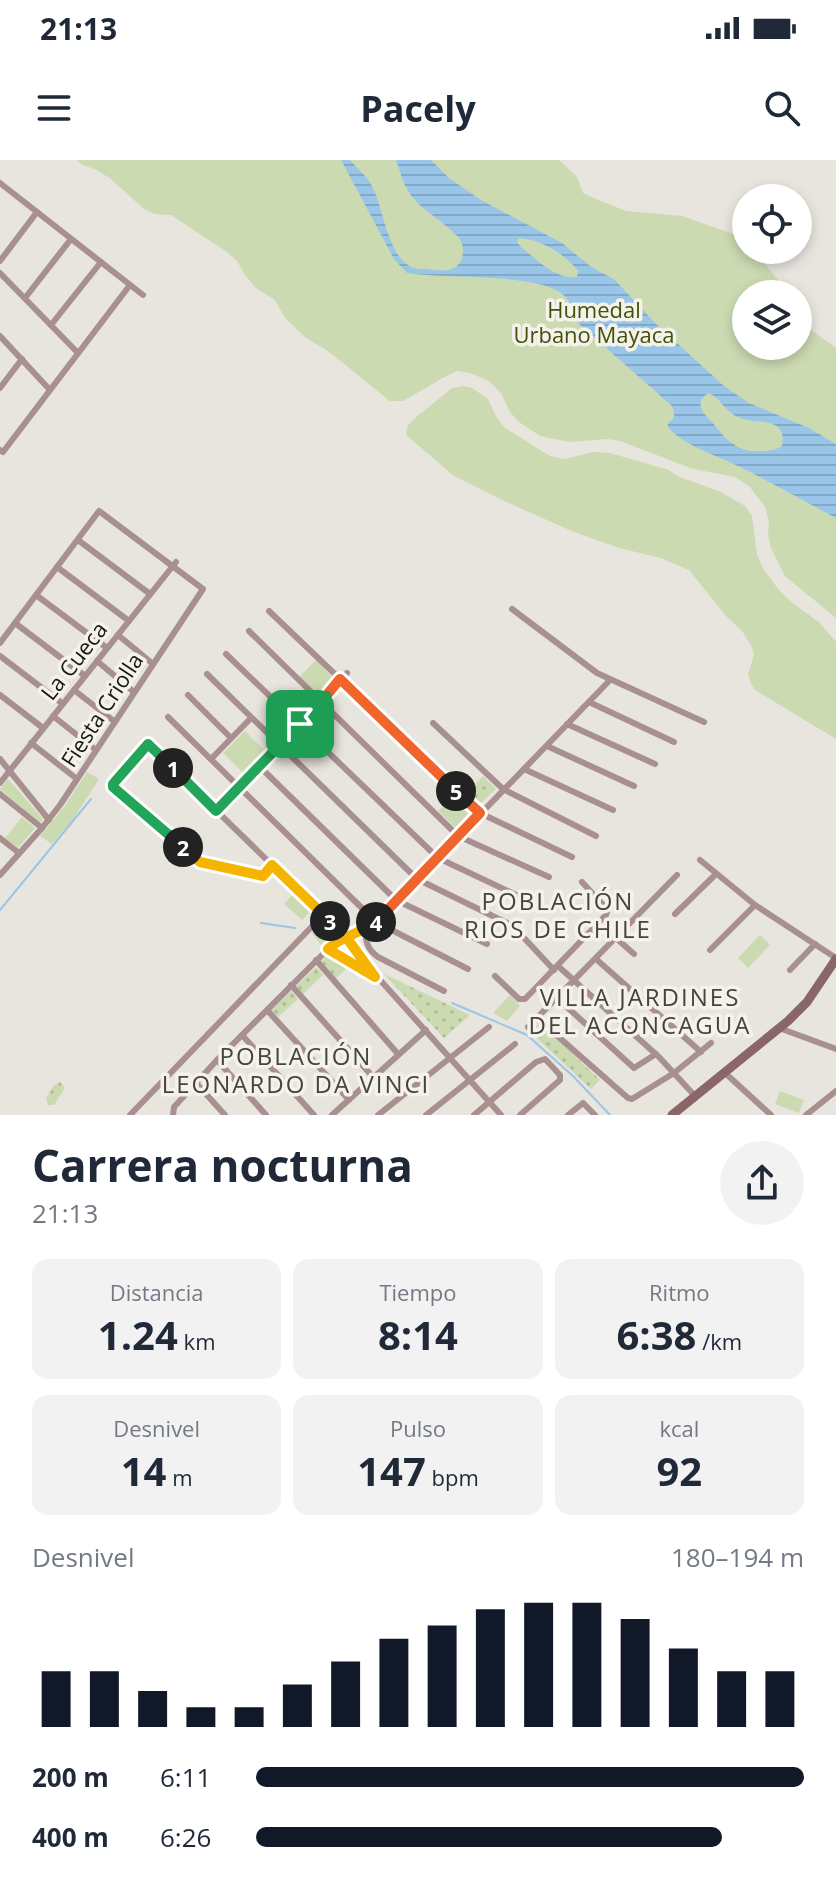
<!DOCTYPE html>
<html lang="es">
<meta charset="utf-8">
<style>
:root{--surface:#fff;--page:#f2f2f3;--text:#1f2937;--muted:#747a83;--accent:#111827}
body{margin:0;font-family:"Open Sans",sans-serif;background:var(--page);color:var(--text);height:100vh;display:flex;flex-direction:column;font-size:30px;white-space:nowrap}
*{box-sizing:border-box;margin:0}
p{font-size:26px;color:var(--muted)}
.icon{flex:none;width:44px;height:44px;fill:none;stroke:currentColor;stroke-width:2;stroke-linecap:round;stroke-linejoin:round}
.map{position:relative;height:955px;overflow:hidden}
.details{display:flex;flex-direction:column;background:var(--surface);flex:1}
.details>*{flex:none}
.buttons{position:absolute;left:732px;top:24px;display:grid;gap:16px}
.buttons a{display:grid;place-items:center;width:80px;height:80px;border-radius:50%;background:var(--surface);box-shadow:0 4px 12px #0003;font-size:40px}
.pin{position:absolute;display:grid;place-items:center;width:68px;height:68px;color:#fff;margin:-34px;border-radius:16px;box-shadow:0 4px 12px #0006}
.km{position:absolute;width:40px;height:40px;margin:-20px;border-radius:50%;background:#222;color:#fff;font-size:22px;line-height:40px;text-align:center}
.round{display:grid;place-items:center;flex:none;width:84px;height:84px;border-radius:42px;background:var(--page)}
.overview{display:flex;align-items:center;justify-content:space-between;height:136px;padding:0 32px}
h1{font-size:44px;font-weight:700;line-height:60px}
.figures{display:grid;grid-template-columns:repeat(3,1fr);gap:12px;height:136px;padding:8px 32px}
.figures div{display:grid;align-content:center;border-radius:16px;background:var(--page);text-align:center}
.figures b{font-size:40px;font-weight:700}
.figures small{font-size:22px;font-weight:400}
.figures p{font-size:22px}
.chart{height:224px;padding:16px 32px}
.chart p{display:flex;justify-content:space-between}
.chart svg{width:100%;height:144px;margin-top:8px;stroke:var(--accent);stroke-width:6}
ul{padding:0 32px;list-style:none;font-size:26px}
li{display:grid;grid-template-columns:128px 96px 1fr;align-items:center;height:60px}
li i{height:20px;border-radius:10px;background:var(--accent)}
.status{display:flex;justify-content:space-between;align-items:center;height:56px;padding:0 40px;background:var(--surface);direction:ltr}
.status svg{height:22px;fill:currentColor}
header{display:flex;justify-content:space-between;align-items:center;height:104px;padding:0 32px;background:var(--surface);font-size:36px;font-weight:700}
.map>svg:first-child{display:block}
.grass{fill:url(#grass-dots)}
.green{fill:#ccdab2}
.water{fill:url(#water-rules);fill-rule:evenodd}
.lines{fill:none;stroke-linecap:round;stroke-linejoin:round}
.stream{stroke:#99c6e8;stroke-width:2}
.street{stroke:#a88f90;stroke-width:6}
.secondary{stroke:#8a6668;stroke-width:9}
.split-1-casing{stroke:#fff;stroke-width:16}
.split-2-casing{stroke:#fff;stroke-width:16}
.split-3-casing{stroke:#fff;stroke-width:16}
.split-4-casing{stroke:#fff;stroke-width:16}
.split-5-casing{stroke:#fff;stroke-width:16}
.split-6-casing{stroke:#fff;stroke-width:16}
.split-7-casing{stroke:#fff;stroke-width:16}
.split-1{stroke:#22a559;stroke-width:10}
.split-2{stroke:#22a559;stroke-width:10}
.split-3{stroke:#f5b400;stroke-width:10}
.split-4{stroke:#f5b400;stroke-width:10}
.split-5{stroke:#f0652b;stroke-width:10}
.split-6{stroke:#f0652b;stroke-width:10}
.split-7{stroke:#22a559;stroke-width:10}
.labels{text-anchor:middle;stroke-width:7;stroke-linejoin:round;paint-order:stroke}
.park-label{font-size:22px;fill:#3f5205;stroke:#f5f2ec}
.street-label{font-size:22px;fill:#181715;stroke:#f5f2ec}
.neighbourhood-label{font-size:24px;letter-spacing:2px;fill:#47443f;stroke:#f5f2ec}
</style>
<div class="status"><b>21:13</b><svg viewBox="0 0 49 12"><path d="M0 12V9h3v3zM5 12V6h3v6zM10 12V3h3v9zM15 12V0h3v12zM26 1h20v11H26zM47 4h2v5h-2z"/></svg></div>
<header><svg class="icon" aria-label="menu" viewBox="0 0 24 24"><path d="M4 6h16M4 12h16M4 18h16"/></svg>Pacely<svg class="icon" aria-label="search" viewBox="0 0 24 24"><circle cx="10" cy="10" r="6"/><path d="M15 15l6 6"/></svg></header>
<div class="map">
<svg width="836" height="955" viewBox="0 0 836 955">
<defs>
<pattern id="grass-dots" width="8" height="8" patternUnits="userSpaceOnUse" patternTransform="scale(2)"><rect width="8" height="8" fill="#ccdab2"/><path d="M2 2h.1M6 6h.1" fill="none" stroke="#aeba98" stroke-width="1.8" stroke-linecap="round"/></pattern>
<pattern id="water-rules" width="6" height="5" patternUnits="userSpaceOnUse" patternTransform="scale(2)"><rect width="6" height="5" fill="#99c6e8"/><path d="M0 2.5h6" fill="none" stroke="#83a9c6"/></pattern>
</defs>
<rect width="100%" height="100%" fill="#e8e4de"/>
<!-- grass -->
<g class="grass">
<path d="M 483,616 L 496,629 L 480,644 L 468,631 Z"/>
<path d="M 329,794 L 349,806 L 335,819 L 320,802 Z"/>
<path d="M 316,807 L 323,815 L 303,834 L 296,826 Z"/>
<path d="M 384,814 L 470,855 L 444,878 Z"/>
<path d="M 291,831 L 298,839 L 278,857 L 271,850 Z"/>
<path d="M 539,862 L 600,920 L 591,929 L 530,872 Z"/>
<path d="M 60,922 L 65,928 L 54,945 L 48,945 L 46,938 L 54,925 Z"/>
</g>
<!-- green -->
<g class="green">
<path d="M 77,0 L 559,0 L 577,17 L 583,33 L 591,37 L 626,51 L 682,56 L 736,75 L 745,80 L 746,90 L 754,90 L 778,120 L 786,134 L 746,134 L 746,186 L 798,186 L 798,157 L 807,167 L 836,188 L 836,458 L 785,416 L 771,388 L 768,375 L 769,361 L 765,347 L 749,326 L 735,317 L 693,309 L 620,281 L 607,279 L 569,282 L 540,276 L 519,262 L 510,252 L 501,233 L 489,221 L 470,213 L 457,211 L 443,218 L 403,241 L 390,241 L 328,191 L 306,178 L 285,158 L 275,140 L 256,128 L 245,115 L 237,101 L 227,92 L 171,55 L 154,54 L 144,49 L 111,19 L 95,9 L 82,5 Z"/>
<path d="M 463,226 L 472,228 L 488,239 L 497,258 L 505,268 L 550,296 L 565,299 L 593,292 L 610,293 L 669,310 L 677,316 L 721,332 L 745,346 L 752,356 L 757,395 L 764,410 L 779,430 L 790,441 L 820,463 L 836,482 L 836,579 L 755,530 L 751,524 L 748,514 L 754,495 L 751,485 L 742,471 L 727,457 L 689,410 L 661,398 L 619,388 L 574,372 L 504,341 L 454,316 L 407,276 L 406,272 L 408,265 L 415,258 L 452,228 Z"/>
<path d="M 316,500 L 335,520 L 319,539 L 298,518 Z"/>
<path d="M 245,571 L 265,591 L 243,613 L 223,593 Z"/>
<path d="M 87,612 L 99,619 L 72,661 L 52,684 L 40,676 L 64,647 Z"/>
<path d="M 8,619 L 43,659 L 40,663 L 0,629 Z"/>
<path d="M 451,632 L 473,653 L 458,670 L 438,651 L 447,642 L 444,638 Z"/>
<path d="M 22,657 L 35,668 L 18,688 L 5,678 Z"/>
<path d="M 294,733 L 311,750 L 302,760 L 284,744 Z"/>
<path d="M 325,759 L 340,772 L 323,788 L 312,773 Z"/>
<path d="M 760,775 L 770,785 L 748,808 L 738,798 Z"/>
<path d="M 510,835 L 520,846 L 507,861 L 493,853 Z"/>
<path d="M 780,931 L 804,940 L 799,953 L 775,944 Z"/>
</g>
<!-- water -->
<path class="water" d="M 341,0 L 350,0 C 358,10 367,15 373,28 C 383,48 388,93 408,105 C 413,109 420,109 426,109 C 442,111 462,114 463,91 C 463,85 461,79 456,75 C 443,61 426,53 414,39 C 404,28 401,14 396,0 L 431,0 L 449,18 L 481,40 L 562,83 L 590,106 L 615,120 L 656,164 L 724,226 L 749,243 L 809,268 L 836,284 L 836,358 C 804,341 772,323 740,307 C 719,296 683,286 668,267 L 668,263 C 676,258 675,254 672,246 L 580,165 C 573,155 572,140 561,133 C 533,113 445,119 407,113 L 394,99 ZM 519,78 C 539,79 566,94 578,111 L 577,117 C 556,120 536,99 521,87 L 517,82 ZM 709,233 C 720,238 724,249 734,255 C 751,267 788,253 782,286 C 776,290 772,290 765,291 C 741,294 727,282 713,263 C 709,259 703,253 701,248 C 699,240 703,236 709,233 Z"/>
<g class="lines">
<!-- stream -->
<g class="stream">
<path d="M 0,750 L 91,639"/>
<path d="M 261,763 L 295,768"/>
<path d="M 452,843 L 527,875 L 573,916 L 610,955"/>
</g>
<!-- street -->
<g class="street">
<path d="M 0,23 L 143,135"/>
<path d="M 0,101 L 37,52"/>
<path d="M 0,113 L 78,193"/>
<path d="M 25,138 L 71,79"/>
<path d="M 51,165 L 101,102"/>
<path d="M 0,176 L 50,230"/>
<path d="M 0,228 L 22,199"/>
<path d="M 0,290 L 3,292 L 130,125"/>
<path d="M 78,380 L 150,434"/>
<path d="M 57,407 L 129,461"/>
<path d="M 36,435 L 107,488"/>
<path d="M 512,449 L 597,513 L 704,562"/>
<path d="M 269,451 L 480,653 L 572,697"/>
<path d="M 15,463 L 85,516"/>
<path d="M 249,471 L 458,676 L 549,717"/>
<path d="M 118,475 L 153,504"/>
<path d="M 0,483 L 99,351 L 203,429 L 60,645 L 42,668 L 0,715"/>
<path d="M 226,494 L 438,698 L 529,741"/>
<path d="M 0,496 L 63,544"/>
<path d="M 97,501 L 134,532"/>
<path d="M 207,514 L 417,719 L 507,763"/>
<path d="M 74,530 L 115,562"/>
<path d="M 0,535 L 43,568"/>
<path d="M 188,535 L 231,578"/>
<path d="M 589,542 L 674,582"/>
<path d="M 53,556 L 96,590"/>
<path d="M 168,557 L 376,762 L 468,809"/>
<path d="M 433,563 L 503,629 L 596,676"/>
<path d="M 567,564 L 655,604"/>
<path d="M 31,583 L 77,619"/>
<path d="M 547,586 L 634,626"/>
<path d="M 0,599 L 49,660"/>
<path d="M 211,599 L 251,558"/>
<path d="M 259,606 L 396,740 L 487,784"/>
<path d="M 524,609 L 613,650"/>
<path d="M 0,623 L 176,402"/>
<path d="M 0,634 L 42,668"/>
<path d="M 216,651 L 347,513"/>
<path d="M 0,678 L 19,693"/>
<path d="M 700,700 L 755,745 L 836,798"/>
<path d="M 272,705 L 263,716 L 200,702 L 113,627 L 113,624 L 148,584 L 346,777 L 375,817"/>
<path d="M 675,754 L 716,714"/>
<path d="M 365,770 C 366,782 367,789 378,797 L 444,831"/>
<path d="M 616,778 L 634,794"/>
<path d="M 525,779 L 554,810"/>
<path d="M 328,789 L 381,821 L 501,955"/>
<path d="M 710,790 L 755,745"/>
<path d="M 596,799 L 701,892"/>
<path d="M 316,800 L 398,894"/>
<path d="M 558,806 L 659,897 L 695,936"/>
<path d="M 790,810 L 815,784"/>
<path d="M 495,816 L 519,839 L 525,839 L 606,755 L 607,752 L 606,748 L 582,722"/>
<path d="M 291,825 L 373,917"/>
<path d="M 557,838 L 634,908 L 656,894"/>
<path d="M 267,850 L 349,940"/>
<path d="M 537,858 L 628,938 L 632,939 L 674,913 L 711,883"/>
<path d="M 528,867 L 677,715"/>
<path d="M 779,868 L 836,889"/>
<path d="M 242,875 L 314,955"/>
<path d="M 217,900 L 266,955"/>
<path d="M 724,912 L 771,955"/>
<path d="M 196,923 L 225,955"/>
<path d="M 130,955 L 323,755"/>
<path d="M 173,955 L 174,947 L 217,900 L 328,789 L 337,781 L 365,770 L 376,762 L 610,520"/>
<path d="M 332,955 L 426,870"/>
<path d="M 378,955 L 489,867"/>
<path d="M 426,955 L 515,884"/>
<path d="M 474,955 L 536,902 L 545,899 L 560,915 L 560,920 L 520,955"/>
<path d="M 568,955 L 583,943 L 595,955"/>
<path d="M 806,955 L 836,931"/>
</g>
<!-- secondary -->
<path class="secondary" d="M 672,955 L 788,861 L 807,842 L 836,799"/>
</g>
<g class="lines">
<!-- split-1 casing -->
<g class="split-1-casing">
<path id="split-1" d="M 173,608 L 216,651 L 300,564"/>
</g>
<!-- split-2 casing -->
<g class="split-2-casing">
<path id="split-2" d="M 173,608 L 148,584 L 113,624 L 113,627 L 183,687"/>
</g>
<!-- split-3 casing -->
<g class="split-3-casing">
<path id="split-3" d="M 183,687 L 200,702 L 263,716 L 272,705 L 330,761"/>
</g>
<!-- split-4 casing -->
<g class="split-4-casing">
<path id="split-4" d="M 330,761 L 346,777 L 375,817 L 328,789 C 342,776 361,773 376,762"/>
</g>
<!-- split-5 casing -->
<g class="split-5-casing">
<path id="split-5" d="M 376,762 L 480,653 L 456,631"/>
</g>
<!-- split-6 casing -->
<g class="split-6-casing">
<path id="split-6" d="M 326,536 L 340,519 L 456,631"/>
</g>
<!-- split-7 casing -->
<g class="split-7-casing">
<path id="split-7" d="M 300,564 L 326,536"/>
</g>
<!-- split-1 -->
<use href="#split-1" class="split-1"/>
<!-- split-2 -->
<use href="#split-2" class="split-2"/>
<!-- split-3 -->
<use href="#split-3" class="split-3"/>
<!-- split-4 -->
<use href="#split-4" class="split-4"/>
<!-- split-5 -->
<use href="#split-5" class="split-5"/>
<!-- split-6 -->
<use href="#split-6" class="split-6"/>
<!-- split-7 -->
<use href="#split-7" class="split-7"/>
</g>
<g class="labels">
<!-- park labels -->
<g class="park-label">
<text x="594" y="158">Humedal<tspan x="594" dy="25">Urbano Mayaca</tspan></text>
</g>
<!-- street labels -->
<g class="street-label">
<text transform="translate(74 501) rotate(-52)" y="8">La Cueca</text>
<text transform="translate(102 550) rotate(-57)" y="8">Fiesta Criolla</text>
</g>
<!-- neighbourhood labels -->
<g class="neighbourhood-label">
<text x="558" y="750">POBLACIÓN<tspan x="558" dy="28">RIOS DE CHILE</tspan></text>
<text x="640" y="846">VILLA JARDINES<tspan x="640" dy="28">DEL ACONCAGUA</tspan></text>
<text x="296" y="905">POBLACIÓN<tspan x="296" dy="28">LEONARDO DA VINCI</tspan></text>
</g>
</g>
</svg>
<div class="buttons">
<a><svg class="icon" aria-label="locate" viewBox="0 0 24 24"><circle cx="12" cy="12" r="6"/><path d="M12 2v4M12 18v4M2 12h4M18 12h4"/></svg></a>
<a><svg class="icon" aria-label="layers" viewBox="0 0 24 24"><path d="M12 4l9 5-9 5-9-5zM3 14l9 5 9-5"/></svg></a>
</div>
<div class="pin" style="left:300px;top:564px;background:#1e9e55"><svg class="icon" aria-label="arrive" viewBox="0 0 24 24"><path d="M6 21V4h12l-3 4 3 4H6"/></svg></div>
<b class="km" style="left:173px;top:608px">1</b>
<b class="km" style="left:183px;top:687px">2</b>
<b class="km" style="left:330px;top:761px">3</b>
<b class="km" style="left:376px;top:762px">4</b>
<b class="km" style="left:456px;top:631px">5</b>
</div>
<section class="details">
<div class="overview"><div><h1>Carrera nocturna</h1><p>21:13</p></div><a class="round"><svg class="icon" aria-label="share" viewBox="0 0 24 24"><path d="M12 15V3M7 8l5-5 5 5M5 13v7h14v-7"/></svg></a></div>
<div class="figures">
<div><p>Distancia</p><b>1.24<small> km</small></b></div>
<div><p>Tiempo</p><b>8:14</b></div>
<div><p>Ritmo</p><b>6:38<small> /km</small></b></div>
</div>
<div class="figures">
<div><p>Desnivel</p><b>14<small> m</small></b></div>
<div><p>Pulso</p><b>147<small> bpm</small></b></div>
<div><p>kcal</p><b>92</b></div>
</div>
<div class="chart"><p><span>Desnivel</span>180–194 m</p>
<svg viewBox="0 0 160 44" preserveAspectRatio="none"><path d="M5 44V27M15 44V27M25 44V33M35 44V38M45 44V38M55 44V31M65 44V24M75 44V17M85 44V13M95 44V8M105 44V6M115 44V6M125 44V11M135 44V20M145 44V27M155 44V27"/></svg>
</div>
<ul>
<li><b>200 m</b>6:11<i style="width:100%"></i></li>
<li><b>400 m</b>6:26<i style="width:85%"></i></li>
</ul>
</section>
